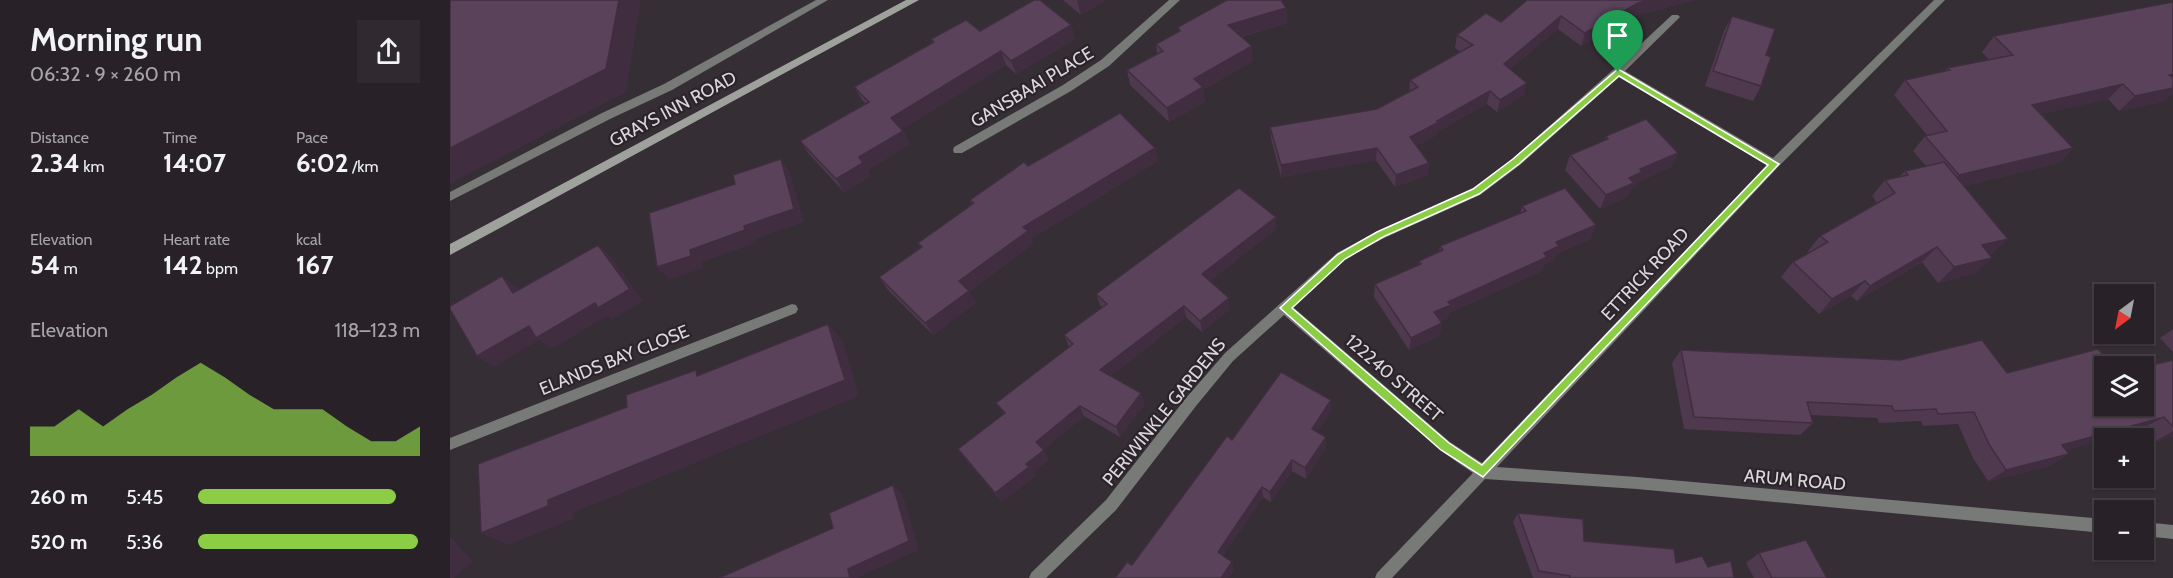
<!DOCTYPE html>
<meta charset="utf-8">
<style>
:root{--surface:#282228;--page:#302a30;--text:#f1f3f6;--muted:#a5a4a8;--line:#443f45;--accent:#8bce46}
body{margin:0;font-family:Cabin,sans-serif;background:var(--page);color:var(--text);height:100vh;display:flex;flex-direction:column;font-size:22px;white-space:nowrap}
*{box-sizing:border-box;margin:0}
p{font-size:20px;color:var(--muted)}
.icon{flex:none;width:33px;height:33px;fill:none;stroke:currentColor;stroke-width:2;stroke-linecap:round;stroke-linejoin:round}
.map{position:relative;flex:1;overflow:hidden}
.sheet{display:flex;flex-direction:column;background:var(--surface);width:450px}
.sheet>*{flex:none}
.needle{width:39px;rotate:212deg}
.buttons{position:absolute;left:1644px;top:284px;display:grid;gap:12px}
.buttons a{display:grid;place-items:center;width:60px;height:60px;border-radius:0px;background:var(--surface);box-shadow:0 2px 4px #0004,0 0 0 2px var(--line);font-size:30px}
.pin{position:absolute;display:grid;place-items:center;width:51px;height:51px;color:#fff;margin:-62px -26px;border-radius:50% 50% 50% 0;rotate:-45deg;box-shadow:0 0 6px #0007}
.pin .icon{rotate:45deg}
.round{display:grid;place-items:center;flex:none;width:63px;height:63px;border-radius:0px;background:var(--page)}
.summary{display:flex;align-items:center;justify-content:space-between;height:102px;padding:0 30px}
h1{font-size:33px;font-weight:700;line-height:45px}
.figures{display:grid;grid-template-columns:repeat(3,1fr);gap:9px;height:102px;padding:6px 30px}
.figures div{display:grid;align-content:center}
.figures b{font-size:26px;font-weight:700}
.figures small{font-size:16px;font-weight:400}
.figures p{font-size:16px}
.chart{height:168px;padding:12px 30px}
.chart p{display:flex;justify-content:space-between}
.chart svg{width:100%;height:108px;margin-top:6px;fill:var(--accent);opacity:.7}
ul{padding:0 30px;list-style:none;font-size:20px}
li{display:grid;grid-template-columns:96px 72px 1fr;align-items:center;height:45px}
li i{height:15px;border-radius:8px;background:var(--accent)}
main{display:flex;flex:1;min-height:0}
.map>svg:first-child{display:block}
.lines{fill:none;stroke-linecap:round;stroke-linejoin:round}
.lane{fill:#777a76;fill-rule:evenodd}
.street{fill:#777a76;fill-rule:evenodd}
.secondary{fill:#9fa29c;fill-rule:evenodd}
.wall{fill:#4e394e}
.shaded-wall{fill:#402e40}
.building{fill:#5b425b;stroke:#402e40;stroke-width:1.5}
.route{fill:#8bce46;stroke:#fff;stroke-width:1.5;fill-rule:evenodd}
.labels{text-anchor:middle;stroke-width:4.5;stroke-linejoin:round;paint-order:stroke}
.street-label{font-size:18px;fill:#dbd7db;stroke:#2b252b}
</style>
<main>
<section class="sheet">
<div class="summary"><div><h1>Morning run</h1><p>06:32 · 9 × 260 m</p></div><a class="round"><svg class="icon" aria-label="share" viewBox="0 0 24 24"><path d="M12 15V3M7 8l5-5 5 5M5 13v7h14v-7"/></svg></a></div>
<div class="figures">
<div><p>Distance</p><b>2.34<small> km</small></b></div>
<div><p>Time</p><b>14:07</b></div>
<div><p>Pace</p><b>6:02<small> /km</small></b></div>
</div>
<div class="figures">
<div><p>Elevation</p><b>54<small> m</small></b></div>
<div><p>Heart rate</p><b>142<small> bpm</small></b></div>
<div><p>kcal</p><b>167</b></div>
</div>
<div class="chart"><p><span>Elevation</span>118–123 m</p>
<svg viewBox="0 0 160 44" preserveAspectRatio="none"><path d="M0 44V32L10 32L20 25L30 32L40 25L50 19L60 12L70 6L80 12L90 19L100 25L110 25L120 25L130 32L140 38L150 38L160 32V44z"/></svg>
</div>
<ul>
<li><b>260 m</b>5:45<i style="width:89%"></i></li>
<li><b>520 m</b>5:36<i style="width:99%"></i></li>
</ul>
</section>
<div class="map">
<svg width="1723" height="578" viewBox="0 0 1723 578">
<rect width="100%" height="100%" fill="#352e35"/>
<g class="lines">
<!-- lane -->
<path class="lane" d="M 366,0 L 378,0 L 222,90 L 160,119 L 0,201 L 0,192 L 152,113 L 214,84 Z"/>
<!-- street -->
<g class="street">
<path d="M 719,0 L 730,0 L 659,66 L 621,91 L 512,153 L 504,153 L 503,150 L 504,147 L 613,85 L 651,60 Z"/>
<path d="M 1484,0 L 1495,0 L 1328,167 L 1047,467 L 1187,477 L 1654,519 L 1654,533 L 1187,489 L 1035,479 L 942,578 L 925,578 L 927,573 L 1023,473 L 990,450 L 834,315 L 783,361 L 746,406 L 666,510 L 596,578 L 579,578 L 581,573 L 656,500 L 736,398 L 775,353 L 887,253 L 926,232 L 1022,189 L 1062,159 L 1164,69 L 1222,15 L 1228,15 L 1230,17 L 1175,71 L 1323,158 ZM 1169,77 L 1317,165 L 1032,463 L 1000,442 L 843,307 L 895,259 L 934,238 L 1030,195 L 1070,165 Z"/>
<path d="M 342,304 L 346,305 L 348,309 L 346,313 L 0,450 L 0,438 Z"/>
<path d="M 1694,522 L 1723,525 L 1723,539 L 1694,536 Z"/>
</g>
<!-- secondary -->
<path class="secondary" d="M 456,0 L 469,0 L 0,255 L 0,244 Z"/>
</g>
<!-- wall -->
<g class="wall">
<path d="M 613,0 L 656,0 L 631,15 Z"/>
<path d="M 1077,0 L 1245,0 L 1183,16 L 1131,46 L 1108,29 L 1060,69 L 1074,95 L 1047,112 L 1037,104 L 987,132 L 987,135 L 966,146 L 979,163 L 977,175 L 945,187 L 926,160 L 831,177 L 821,139 L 820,127 L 927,109 L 959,92 L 960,80 L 1011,52 L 1005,48 L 1007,35 L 1051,22 Z"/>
<path d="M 1723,2 L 1715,101 L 1669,111 L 1658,99 L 1592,114 L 1623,148 L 1608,163 L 1514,186 L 1542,254 L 1540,255 L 1526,273 L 1488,283 L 1472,262 L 1407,301 L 1401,296 L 1369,314 L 1331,277 L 1343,262 L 1359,252 L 1358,251 L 1370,236 L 1427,203 L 1422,196 L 1435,180 L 1450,176 L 1455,171 L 1476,166 L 1463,151 L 1475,136 L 1477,135 L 1444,95 L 1455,80 L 1495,71 L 1497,68 L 1539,60 L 1532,52 L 1544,36 Z"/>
<path d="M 836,8 L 837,23 L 791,37 L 803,61 L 753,90 L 755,102 L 719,122 L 680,85 L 677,70 L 707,54 L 706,44 L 729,31 L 728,27 Z"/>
<path d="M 1282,16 L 1316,55 L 1311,86 L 1303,101 L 1255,86 L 1274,31 Z"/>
<path d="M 621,25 L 625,39 L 566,74 L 556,65 L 452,129 L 460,144 L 418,170 L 421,176 L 394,192 L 359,154 L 350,141 L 416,104 L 412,100 L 404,87 L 482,43 L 481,39 L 530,31 Z"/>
<path d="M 1156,136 L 1228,153 L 1221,167 L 1188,182 L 1186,186 L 1181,189 L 1177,197 L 1150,209 L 1115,170 L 1120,155 L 1154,141 Z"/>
<path d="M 705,148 L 708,161 L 581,239 L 583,244 L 519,292 L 526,303 L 483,335 L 438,290 L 429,277 L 471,248 L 468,243 L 522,204 L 520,200 L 578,166 Z"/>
<path d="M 1072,206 L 1141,239 L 1106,254 L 1104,260 L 1095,264 L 1092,271 L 999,313 L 998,318 L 990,321 L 992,323 L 989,336 L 959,350 L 924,297 L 925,284 L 968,265 L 969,261 L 989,252 L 990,246 L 1070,213 Z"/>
<path d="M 826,217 L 826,229 L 760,281 L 780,309 L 752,332 L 736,317 L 661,376 L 695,403 L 670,437 L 634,416 L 593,450 L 599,460 L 583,473 L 585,476 L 552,502 L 515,459 L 554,414 L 546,403 L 619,347 L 614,335 L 652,307 L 650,305 L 646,294 Z"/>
<path d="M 1723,329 L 1723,352 L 1710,338 Z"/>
<path d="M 1231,350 L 1557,373 L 1654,405 L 1723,360 L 1723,436 L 1704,442 L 1693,428 L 1616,450 L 1619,454 L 1600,466 L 1538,481 L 1523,458 L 1508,424 L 1473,426 L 1471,421 L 1429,423 L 1427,418 L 1360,415 L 1363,423 L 1350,435 L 1234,429 L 1222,363 Z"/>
<path d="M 881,411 L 867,432 L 876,448 L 856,479 L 842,471 L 821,502 L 813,497 L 773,556 L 782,562 L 784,571 L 682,565 L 782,440 Z"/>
<path d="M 1068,513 L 1134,541 L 1226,563 L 1258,567 L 1284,578 L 1083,578 L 1063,522 Z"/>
<path d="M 1309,553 L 1377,578 L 1304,578 L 1296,563 Z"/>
</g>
<!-- shaded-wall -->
<g class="shaded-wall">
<path d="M 169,0 L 191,0 L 176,92 L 0,184 L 0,148 Z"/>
<path d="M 629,0 L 656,0 L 631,15 L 627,1 Z"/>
<path d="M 1199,0 L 1245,0 L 1183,16 L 1131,46 L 1135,33 L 1188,3 Z"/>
<path d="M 836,8 L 837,23 L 779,40 L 778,25 Z"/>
<path d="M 1111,16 L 1108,29 L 1051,77 L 1054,64 Z"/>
<path d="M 621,25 L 625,39 L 566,74 L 561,61 Z"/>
<path d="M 802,46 L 803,61 L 753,90 L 755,102 L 719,122 L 717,108 L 744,79 Z"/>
<path d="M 551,51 L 556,65 L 448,132 L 441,118 Z"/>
<path d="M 1077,83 L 1074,95 L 1047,112 L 1050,100 Z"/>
<path d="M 1673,84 L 1658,99 L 1569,120 L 1582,105 Z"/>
<path d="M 1723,88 L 1723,94 L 1715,101 L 1669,111 L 1685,96 Z"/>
<path d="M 1040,91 L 1037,104 L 987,132 L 987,135 L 959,150 L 960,137 L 987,121 Z"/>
<path d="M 453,131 L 460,144 L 418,170 L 421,176 L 394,192 L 386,179 L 409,157 Z"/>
<path d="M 705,148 L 708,161 L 581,239 L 583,244 L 519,292 L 526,303 L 483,335 L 475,323 L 509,281 L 573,227 Z"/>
<path d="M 927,148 L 926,160 L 831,177 L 831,165 Z"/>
<path d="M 1623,148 L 1608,163 L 1496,190 L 1509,175 Z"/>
<path d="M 1228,153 L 1221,167 L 1188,182 L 1186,186 L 1181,189 L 1177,197 L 1150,209 L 1156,195 L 1190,169 Z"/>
<path d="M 331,159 L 340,172 L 354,222 L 305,239 L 306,243 L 252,262 L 253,268 L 219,280 L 207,267 L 240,250 L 294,226 Z"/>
<path d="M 979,163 L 977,175 L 945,187 L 946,175 Z"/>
<path d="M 826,217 L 826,229 L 754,286 L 752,274 Z"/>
<path d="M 1146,225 L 1141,239 L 1106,254 L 1104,260 L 1095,264 L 1092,271 L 999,313 L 998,318 L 981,325 L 984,312 L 998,302 L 1106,242 Z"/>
<path d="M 1558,239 L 1542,254 L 1516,261 L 1532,245 Z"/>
<path d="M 148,245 L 162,258 L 193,301 L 162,320 L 157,316 L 102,349 L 89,340 L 44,367 L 27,356 L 79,326 Z"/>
<path d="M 1487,247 L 1472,262 L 1407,301 L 1420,286 Z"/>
<path d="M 1542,258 L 1526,273 L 1488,283 L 1504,267 Z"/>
<path d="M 52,276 L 68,288 L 79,305 L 63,293 Z"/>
<path d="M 1415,281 L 1401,296 L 1369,314 L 1382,299 Z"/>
<path d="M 779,298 L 780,309 L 752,332 L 750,321 Z"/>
<path d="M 734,306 L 736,317 L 655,381 L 650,370 Z"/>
<path d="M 992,323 L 989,336 L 959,350 L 961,338 Z"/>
<path d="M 378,324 L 393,341 L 409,396 L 123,513 L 123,519 L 58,545 L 31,533 L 98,500 Z"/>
<path d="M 691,393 L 695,403 L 670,437 L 666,427 Z"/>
<path d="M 881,400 L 881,411 L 862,440 L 862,429 Z"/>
<path d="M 630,406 L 634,416 L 592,451 L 586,442 Z"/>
<path d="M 1714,417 L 1693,428 L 1659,438 L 1654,438 L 1654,439 L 1594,457 L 1612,445 Z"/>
<path d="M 1723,431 L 1723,436 L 1704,442 Z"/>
<path d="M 876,437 L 876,448 L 856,479 L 855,468 Z"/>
<path d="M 594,450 L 599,460 L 583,473 L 585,476 L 552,502 L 545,493 L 576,464 Z"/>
<path d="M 1619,454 L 1600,466 L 1538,481 L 1556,470 Z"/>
<path d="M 842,460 L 842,471 L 821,502 L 820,492 Z"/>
<path d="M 443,485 L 453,495 L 469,550 L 409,577 L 409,578 L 400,578 L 398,569 Z"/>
<path d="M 812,487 L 813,497 L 770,561 L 768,552 Z"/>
<path d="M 0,536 L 23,562 L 4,578 L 0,578 Z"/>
<path d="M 782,562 L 784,571 L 779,578 L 771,578 Z"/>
</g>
<!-- building -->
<g class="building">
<path d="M 0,0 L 169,0 L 156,69 L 0,148 Z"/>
<path d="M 584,0 L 590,0 L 621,25 L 561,61 L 551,51 L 441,118 L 453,131 L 409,157 L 413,163 L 386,179 L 350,141 L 419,102 L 404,87 L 484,42 L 481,39 L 516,20 L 530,31 Z"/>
<path d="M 777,0 L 831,0 L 836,8 L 778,25 L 802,46 L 744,79 L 753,87 L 717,108 L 677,70 L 713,51 L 706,44 L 730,31 L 728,27 Z"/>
<path d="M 1077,0 L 1199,0 L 1188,3 L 1135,33 L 1111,16 L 1054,64 L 1077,83 L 1050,100 L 1040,91 L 987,121 L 989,122 L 960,137 L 979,163 L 946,175 L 927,148 L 831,165 L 820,127 L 927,109 L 968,87 L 960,80 L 1023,45 L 1007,35 L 1036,13 L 1051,22 Z"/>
<path d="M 1723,2 L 1723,74 L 1719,75 L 1723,78 L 1723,88 L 1685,96 L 1673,84 L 1582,105 L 1623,148 L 1509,175 L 1475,136 L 1497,131 L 1455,80 L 1500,70 L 1497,68 L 1563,55 L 1544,36 Z"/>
<path d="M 1282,16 L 1325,29 L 1316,55 L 1321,57 L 1311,86 L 1263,71 Z"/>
<path d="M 670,113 L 705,148 L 573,227 L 578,231 L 509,281 L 519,291 L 475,323 L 429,277 L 472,247 L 468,243 L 524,203 L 520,200 L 574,162 L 578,166 Z"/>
<path d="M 1196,119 L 1228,153 L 1190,169 L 1192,172 L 1179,178 L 1184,183 L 1156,195 L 1120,155 L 1158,139 L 1156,136 Z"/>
<path d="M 331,159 L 344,209 L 294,226 L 295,230 L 240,250 L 241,256 L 207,267 L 199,213 L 285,184 L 283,175 Z"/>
<path d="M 1494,162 L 1558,239 L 1532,245 L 1542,258 L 1504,267 L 1487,247 L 1420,286 L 1415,281 L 1382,299 L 1343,262 L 1378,242 L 1370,236 L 1445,193 L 1435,180 L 1458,175 L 1455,171 Z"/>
<path d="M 789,188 L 826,217 L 752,274 L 779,298 L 750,321 L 734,306 L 650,370 L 691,393 L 666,427 L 630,406 L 586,442 L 594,450 L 576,464 L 579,467 L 545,493 L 508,449 L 555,413 L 546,403 L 623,344 L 614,335 L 657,304 L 646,294 Z"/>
<path d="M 1115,188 L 1146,225 L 1106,242 L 1109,246 L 1094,253 L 1097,257 L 998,302 L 1001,305 L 984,312 L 992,323 L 961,338 L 925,284 L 971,264 L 969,261 L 993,250 L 990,246 L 1076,211 L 1072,206 Z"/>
<path d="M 148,245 L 180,289 L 148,308 L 145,303 L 86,338 L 79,326 L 27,356 L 0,309 L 0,306 L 52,276 L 63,293 Z"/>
<path d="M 378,324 L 395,380 L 98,500 L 98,506 L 31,533 L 28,464 L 177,407 L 176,395 L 246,370 L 247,376 Z"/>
<path d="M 1532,340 L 1557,373 L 1648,349 L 1663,366 L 1654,366 L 1654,405 L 1694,405 L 1694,367 L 1723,360 L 1723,427 L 1714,417 L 1612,445 L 1619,454 L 1556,470 L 1540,446 L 1524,412 L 1488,414 L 1486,409 L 1444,411 L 1442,406 L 1357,402 L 1363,423 L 1244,417 L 1231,350 L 1450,360 Z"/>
<path d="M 831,372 L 881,400 L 862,429 L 876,437 L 855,468 L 842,460 L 820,492 L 812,487 L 768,552 L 782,562 L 771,578 L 665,578 L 677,562 L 682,565 L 777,436 L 782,440 Z"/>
<path d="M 443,485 L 459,541 L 398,569 L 400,578 L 269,578 L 383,528 L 379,513 Z"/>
<path d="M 1068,513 L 1133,519 L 1134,541 L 1224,549 L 1226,563 L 1252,556 L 1258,567 L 1281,561 L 1284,578 L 1120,578 L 1120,576 L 1089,571 Z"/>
<path d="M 1356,540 L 1377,578 L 1322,578 L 1309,553 Z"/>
</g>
<!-- route -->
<path class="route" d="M 1168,69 L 1329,164 L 1033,477 L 991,450 L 830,308 L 888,254 L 927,232 L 1023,189 L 1063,159 ZM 1169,76 L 1318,165 L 1032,465 L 999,443 L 842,308 L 895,259 L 933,237 L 1029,194 L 1069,164 Z"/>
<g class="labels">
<!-- street labels -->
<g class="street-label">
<text transform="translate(582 87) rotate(-31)" y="6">GANSBAAI PLACE</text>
<text transform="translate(223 109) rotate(-28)" y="6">GRAYS INN ROAD</text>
<text transform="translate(1195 274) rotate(-47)" y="6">ETTRICK ROAD</text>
<text transform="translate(164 360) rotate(-22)" y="6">ELANDS BAY CLOSE</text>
<text transform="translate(944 378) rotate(41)" y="6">122240 STREET</text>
<text transform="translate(714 412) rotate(-51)" y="6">PERIWINKLE GARDENS</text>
<text transform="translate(1345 480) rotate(5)" y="6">ARUM ROAD</text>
</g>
</g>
</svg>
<div class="buttons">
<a><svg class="needle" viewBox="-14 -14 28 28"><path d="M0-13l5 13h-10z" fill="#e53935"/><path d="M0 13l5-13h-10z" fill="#a5a4a8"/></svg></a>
<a><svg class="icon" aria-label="layers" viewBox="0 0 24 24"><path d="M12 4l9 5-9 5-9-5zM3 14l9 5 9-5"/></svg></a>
<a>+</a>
<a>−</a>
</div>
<div class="pin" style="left:1168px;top:72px;background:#1e9e55"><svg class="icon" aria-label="arrive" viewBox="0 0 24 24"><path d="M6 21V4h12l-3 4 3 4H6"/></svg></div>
</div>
</main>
